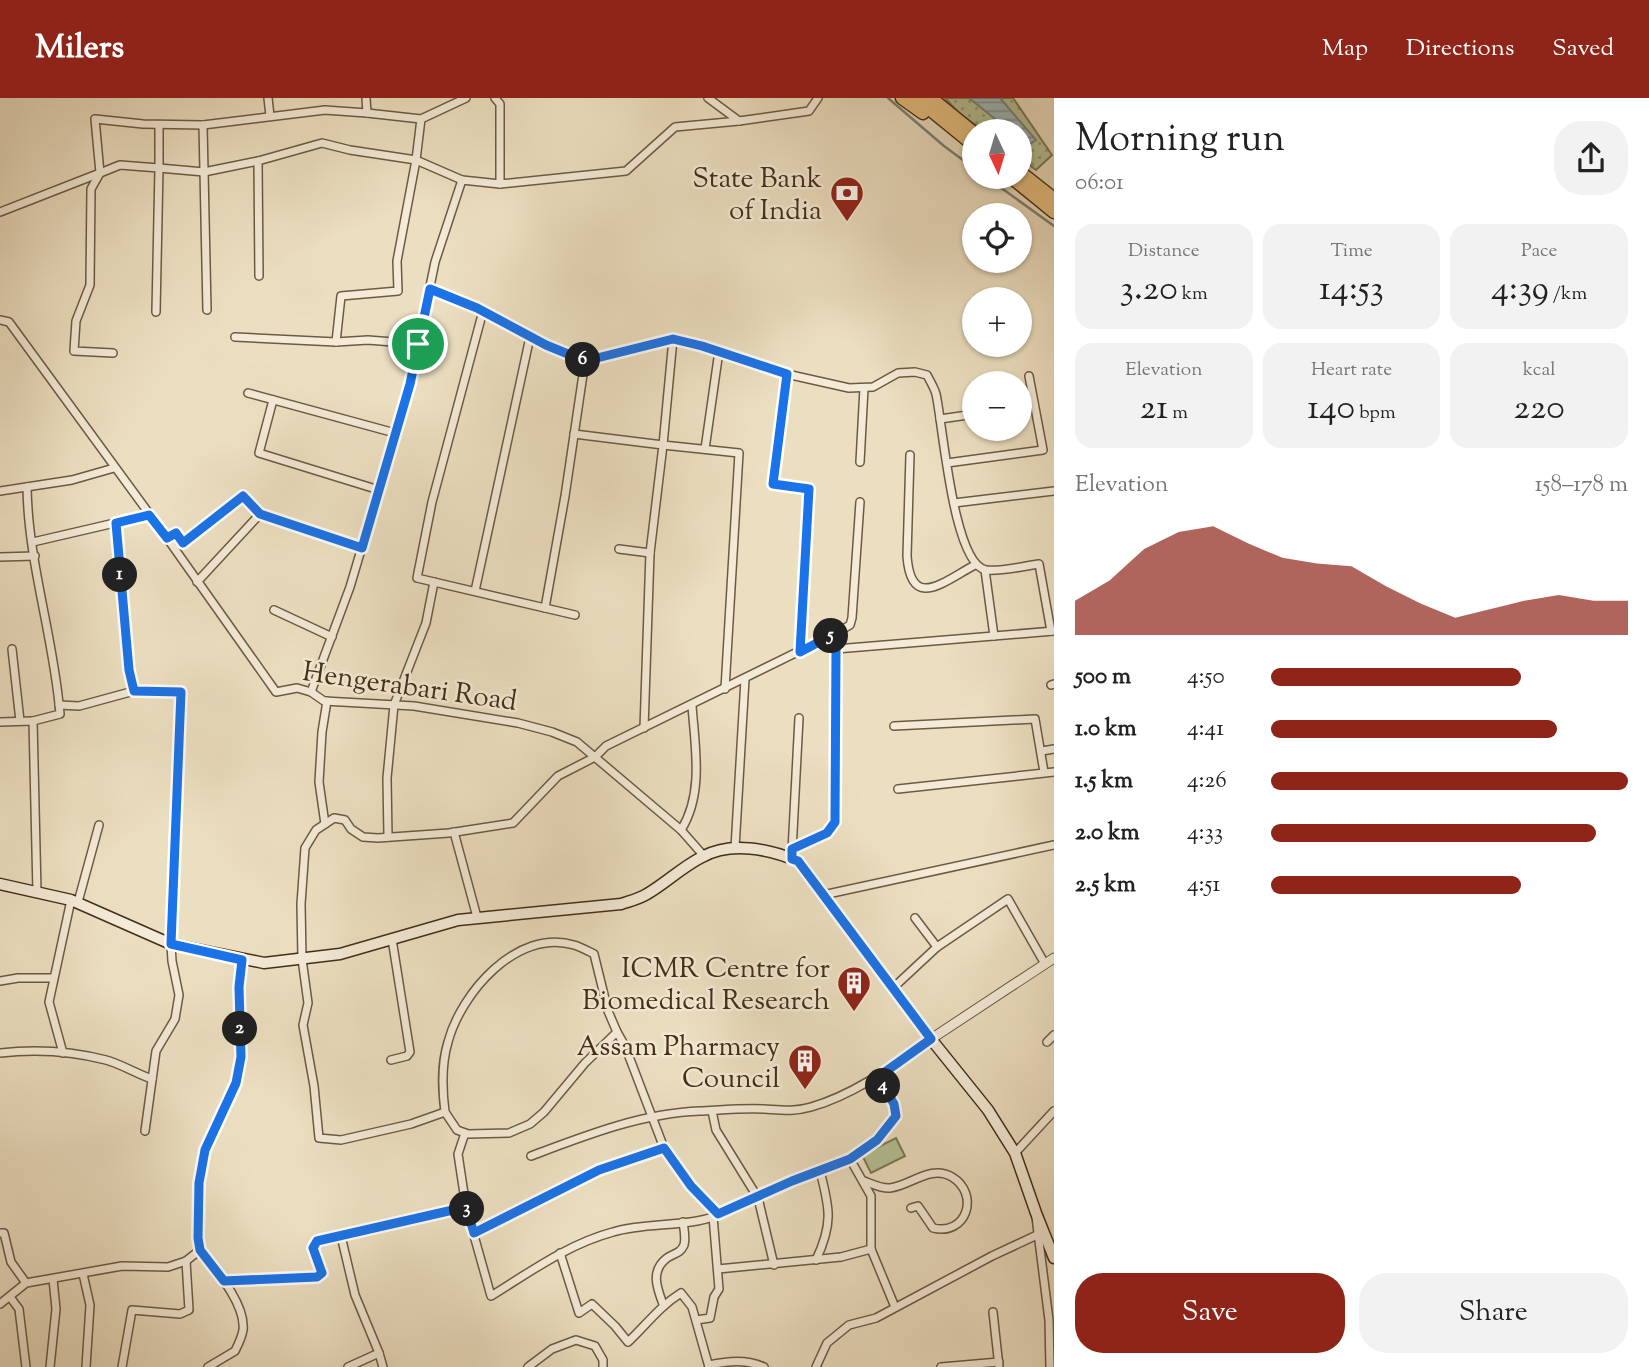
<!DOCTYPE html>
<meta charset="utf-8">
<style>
:root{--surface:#fff;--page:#f2f2f2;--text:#222;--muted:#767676;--accent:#8f2418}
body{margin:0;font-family:"Sorts Mill Goudy",serif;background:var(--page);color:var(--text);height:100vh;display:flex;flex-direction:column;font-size:26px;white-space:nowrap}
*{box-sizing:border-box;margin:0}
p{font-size:23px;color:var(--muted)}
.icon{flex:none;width:38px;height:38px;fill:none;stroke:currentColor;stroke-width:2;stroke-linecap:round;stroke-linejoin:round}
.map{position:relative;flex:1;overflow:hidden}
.side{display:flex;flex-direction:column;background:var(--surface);width:595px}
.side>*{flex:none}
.needle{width:46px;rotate:176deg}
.controls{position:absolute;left:962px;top:21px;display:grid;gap:14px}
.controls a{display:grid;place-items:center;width:70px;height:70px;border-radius:50%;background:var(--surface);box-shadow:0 2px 5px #0004;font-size:35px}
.pin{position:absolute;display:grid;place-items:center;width:60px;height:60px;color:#fff;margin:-30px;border:4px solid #fff;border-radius:50%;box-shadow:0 2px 7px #0007}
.km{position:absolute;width:35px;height:35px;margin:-18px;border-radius:50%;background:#222;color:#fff;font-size:19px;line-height:35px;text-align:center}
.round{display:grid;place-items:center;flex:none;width:74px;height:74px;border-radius:28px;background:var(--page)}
.summary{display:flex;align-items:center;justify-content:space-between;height:119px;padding:0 21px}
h1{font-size:38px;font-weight:600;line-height:52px}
.stats{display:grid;grid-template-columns:repeat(3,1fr);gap:10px;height:119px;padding:7px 21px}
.stats div{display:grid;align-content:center;border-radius:18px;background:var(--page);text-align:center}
.stats b{font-size:35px;font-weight:600}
.stats small{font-size:19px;font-weight:400}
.stats p{font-size:19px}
.chart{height:196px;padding:14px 21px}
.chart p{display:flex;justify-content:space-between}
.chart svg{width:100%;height:126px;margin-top:7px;fill:var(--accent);opacity:.7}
.cta{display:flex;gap:14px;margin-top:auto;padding:14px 21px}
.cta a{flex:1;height:80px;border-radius:28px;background:var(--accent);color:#fff;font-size:28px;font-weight:600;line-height:80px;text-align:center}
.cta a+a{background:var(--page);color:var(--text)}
ul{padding:0 21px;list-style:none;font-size:23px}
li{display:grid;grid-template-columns:112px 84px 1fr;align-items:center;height:52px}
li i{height:18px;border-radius:9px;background:var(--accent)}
header{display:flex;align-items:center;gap:42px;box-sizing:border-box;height:98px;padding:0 35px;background:var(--accent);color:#fff}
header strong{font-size:33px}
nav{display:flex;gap:38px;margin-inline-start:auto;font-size:24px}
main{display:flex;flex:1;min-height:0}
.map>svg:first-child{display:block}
.park{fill:#b4c296;stroke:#7c7856;stroke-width:2}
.garden{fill:url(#garden-dots);stroke:#7c7856;stroke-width:2}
.water{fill:url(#water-rules);stroke:#79827a;stroke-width:2}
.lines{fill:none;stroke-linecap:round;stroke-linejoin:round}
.stream{stroke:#79827a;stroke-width:2.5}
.minor-casing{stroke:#6d5a41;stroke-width:10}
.tertiary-casing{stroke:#6d5a41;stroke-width:11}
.secondary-casing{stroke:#432e16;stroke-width:13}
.primary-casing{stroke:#432e16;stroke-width:15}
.minor{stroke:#f3ead7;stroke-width:7}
.tertiary{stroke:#f3ead7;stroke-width:9}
.secondary{stroke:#f3ead7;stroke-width:10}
.primary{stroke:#e6c080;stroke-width:12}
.route-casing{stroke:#fff;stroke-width:14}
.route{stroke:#1a73e8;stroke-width:9}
.labels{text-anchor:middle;stroke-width:5;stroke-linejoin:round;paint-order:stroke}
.poi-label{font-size:28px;fill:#432e16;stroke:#f3ead7;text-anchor:end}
.street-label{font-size:28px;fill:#432e16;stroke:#f3ead7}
</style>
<header>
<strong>Milers</strong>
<nav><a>Map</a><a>Directions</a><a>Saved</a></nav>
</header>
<main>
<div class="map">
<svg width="1054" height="1269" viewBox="0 0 1054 1269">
<defs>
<pattern id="garden-dots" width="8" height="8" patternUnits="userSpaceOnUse" patternTransform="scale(1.75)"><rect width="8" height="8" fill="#b4c296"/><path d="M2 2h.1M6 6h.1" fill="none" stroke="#949e79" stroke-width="1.8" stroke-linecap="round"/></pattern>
<pattern id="water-rules" width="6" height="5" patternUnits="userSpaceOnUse" patternTransform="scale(1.75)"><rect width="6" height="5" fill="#9dbabd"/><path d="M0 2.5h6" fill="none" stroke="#829899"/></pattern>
</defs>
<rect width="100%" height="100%" fill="#ecdfc1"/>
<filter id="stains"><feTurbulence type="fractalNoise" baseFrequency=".00286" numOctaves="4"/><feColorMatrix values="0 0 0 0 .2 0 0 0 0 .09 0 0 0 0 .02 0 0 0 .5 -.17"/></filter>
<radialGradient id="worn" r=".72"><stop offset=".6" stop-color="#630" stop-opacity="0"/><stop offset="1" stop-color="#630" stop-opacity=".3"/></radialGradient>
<!-- park -->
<path class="park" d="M 896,1040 L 905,1058 L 871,1075 L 862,1057 Z"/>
<!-- garden -->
<path class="garden" d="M 945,0 L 1013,0 L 1052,57 L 1036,72 L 1020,60 L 1020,33 L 984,33 L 959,15 Z"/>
<!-- water -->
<path class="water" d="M 969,0 L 1000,0 L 1036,42 L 1028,47 L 1020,41 L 1020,33 L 1010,33 Z"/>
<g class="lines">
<!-- stream -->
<g class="stream">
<path d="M 888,0 L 944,48 L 975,71"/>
<path d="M 986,79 L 1054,128"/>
</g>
<!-- minor casing -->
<g class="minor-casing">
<g id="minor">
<path d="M 268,0 L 270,18"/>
<path d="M 708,0 L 739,23 L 809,13 L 818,0"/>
<path d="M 421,21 L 466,0"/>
<path d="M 203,27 L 207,212"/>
<path d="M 500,86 L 626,73 L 675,29 L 739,23"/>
<path d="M 0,114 L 100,75 L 95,21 L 143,26 L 203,27 L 325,12 L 367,15 L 366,0"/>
<path d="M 259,178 L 258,63 L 322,45 L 350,52 L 416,62 L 421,21 L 367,15"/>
<path d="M 430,191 L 477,210 L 483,213 L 546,247 L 585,263 L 565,398 L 545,510 L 417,480 L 432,404 L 483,213"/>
<path d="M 156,214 L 159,70 L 204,74 L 258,63"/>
<path d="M 0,222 L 9,224 L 167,440 L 276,594 L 297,590 L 311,594 L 324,603 L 414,608 L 518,625 L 552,634 L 577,644 L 681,732 L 703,757"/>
<path d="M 235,239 L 336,244 L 341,198 L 398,193 L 397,163 L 416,62 L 462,82"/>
<path d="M 673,241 L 663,347 L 739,355 L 725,591"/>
<path d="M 336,244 L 368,242 L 418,246"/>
<path d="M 113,255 L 74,253 L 76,223 L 90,187 L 91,91 L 100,75 L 120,67 L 159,70 L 159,27"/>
<path d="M 585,263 L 673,241 L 702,248 L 791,277 L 849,290 L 873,289 L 898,275 L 915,274 L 927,277 C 930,283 934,289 936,296 C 943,327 953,466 986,472 C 999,474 1025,468 1039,466 L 1051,533"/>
<path d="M 787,276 L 773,386 L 809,391 L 800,554"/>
<path d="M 248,295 L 395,335"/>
<path d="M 273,302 L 259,355 L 379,392"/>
<path d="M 1020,308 L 1034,306"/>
<path d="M 940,321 L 975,316"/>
<path d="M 574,336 L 663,347 L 650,455 L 644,630"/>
<path d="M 705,351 L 719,253"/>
<path d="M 910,357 L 907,458 C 911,514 944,483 975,467"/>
<path d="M 860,364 L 864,290"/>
<path d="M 947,365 L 1043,352 L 1029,278"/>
<path d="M 27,389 C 28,465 54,540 60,616 L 33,623 L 37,794"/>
<path d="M 0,393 L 72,382 L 114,370"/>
<path d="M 954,405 L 1054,393"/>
<path d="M 116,425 L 129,572 L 134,593 L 181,594 L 171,846 L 172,863 L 179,897 L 175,921 L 156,953 L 145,1033"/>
<path d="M 167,440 L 175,435 L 183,445 L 243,398 L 260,416"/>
<path d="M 33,444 L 149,417"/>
<path d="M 619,451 L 650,455"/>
<path d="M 0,459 L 35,458"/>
<path d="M 985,472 L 994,538"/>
<path d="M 197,484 L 260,416 L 362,450"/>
<path d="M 475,493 L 530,239"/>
<path d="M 545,510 L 575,517"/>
<path d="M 274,512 L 332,539"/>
<path d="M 834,536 L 850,527 L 852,520 L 860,404"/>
<path d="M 12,551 L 20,623"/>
<path d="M 1051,587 L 1054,586"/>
<path d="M 311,594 L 350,489 L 377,398 L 410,286 L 435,164 L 462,82 L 500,86 L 500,6 L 495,0"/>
<path d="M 59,607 L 79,608 L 134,593"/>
<path d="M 0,624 L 33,623"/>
<path d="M 894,628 L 1035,621 L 1044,674"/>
<path d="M 1042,653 L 1054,651"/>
<path d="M 898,691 L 1054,674"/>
<path d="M 325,726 L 319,684 L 322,634 L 327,603"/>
<path d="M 681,732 C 704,696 695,648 692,608"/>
<path d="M 454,734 L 477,819"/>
<path d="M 388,739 L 387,680 L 394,607 L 426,525 L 434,484"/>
<path d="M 735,750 L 745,581"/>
<path d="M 792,751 L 826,735 L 835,724 L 836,551"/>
<path d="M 792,753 L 799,620"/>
<path d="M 823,797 L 1054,747"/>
<path d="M 78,804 L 99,727"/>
<path d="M 915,820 L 937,849"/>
<path d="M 0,883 L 18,880 L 53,880"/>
<path d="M 893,890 L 937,849 L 1008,801 L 1045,866"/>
<path d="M 1047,944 L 1054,937"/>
<path d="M 0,955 C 35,951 71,953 106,962 C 121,966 137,976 152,981"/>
<path d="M 63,955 L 49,904 L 71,802"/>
<path d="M 391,962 L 407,958 L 410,954 L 392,841"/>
<path d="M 712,1013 L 716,1032 L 758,1100 L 774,1167"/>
<path d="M 445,1014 C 442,990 441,967 448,944 C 461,895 517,830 574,847 C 581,849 588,853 594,856 L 608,913 L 617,934"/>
<path d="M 465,1035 L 458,1056 L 466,1109 L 491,1198 C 530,1174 568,1146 613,1134 C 640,1126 669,1128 697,1123 C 730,1117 760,1097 790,1083 C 809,1075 831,1071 850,1061 C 869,1051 882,1035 896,1018 L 894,1006 L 878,979"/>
<path d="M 1015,1055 L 1054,1013"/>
<path d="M 531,1058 C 584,1038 642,1015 700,1013 C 721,1012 743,1010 764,1011 C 781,1012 794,1014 811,1009 C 856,996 894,967 931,941"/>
<path d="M 864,1083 C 872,1086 882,1091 890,1090 C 910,1088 931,1066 952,1079 C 980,1096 967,1138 933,1130 L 918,1108 L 911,1110"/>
<path d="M 718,1116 L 691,1088 L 664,1050 L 625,948 L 617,934 L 585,965 L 544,1014 L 530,1026 L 509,1035 L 468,1036 L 457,1032 L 445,1014 L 411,1026 L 341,1042 L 319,1040 L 314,988 L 303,927 L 308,905 L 302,861 L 301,806 L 305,750 L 316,732 L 334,720 L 345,722 L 351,731 L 363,739 L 378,740 L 449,735 L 513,725 L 558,678 L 595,659 L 606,648 L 834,536 L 836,551 L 1054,533"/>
<path d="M 1036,1119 L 1049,1222 L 1050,1269"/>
<path d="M 0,1135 L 4,1135 L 11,1164 L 26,1185"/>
<path d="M 474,1135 L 599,1072 L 664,1050"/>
<path d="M 341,1138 L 355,1197 L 379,1255"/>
<path d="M 871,1151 L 895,1209"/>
<path d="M 200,1152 C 215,1171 246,1206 243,1232 C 242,1239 238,1247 235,1253 L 208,1269"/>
<path d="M 560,1155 L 579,1215 L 592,1206 L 615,1228 L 628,1244 C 646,1227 660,1208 681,1195 L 692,1209 L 709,1269"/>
<path d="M 816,1162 C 833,1126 830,1111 820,1073"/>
<path d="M 718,1171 L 841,1159 L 871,1151 L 871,1098 L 850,1061"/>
<path d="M 83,1176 L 90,1207 L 86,1269"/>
<path d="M 224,1183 L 307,1181 L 320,1178 L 322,1172 L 313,1150 L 317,1143 L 466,1109"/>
<path d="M 10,1199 L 19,1211 L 26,1269"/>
<path d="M 0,1206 L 26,1185 L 122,1168 L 168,1169 L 186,1163 L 200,1152 L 198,1140 L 199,1085 L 205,1052 L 235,985 L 241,959 L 239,889 L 242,862"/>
<path d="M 663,1206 C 657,1190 650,1173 667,1160 C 674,1155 680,1156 684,1147 C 686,1140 684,1131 683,1124"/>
<path d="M 993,1214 L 999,1269"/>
<path d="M 696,1222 L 710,1220 L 714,1199 L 719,1191 L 713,1118"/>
<path d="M 709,1267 C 728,1263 746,1261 764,1269"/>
<path d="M 50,1269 L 56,1211 L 53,1181"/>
<path d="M 122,1269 L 132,1212 L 180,1216 L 189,1212 L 186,1163"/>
<path d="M 348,1269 L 379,1255 L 383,1269"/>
<path d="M 528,1269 L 552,1251 L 576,1242 L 595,1248 L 603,1262 L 603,1269"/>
<path d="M 816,1269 L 827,1245 L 849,1227 L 876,1220 L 992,1158 L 1037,1137"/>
<path d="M 941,1269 L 999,1264"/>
</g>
</g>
<!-- tertiary casing -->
<g class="tertiary-casing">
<path id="tertiary" d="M 931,941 L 1054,860"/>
</g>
<!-- secondary casing -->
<g class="secondary-casing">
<path id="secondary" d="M 0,786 L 71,802 L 171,846 L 264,865 L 340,856 L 458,822 L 621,806 C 630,803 639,801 647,796 C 666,785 682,769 702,759 C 731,743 769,751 798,763 L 931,941 L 988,1012 L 1015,1055 L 1036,1115 L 1054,1160"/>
</g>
<!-- primary casing -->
<g class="primary-casing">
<g id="primary">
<path d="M 902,0 L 923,15"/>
<path d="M 916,0 L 975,48"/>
<path d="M 931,0 L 975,36"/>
<path d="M 1020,74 L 1054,101"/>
<path d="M 1011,79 L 1054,114"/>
</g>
</g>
<!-- minor -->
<use href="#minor" class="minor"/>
<!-- tertiary -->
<use href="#tertiary" class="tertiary"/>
<!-- secondary -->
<use href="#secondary" class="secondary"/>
<!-- primary -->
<use href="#primary" class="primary"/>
</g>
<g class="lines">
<!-- route casing -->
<g class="route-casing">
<path id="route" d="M 430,191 L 477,210 L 546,247 L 585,263 L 673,241 L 702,248 L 787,276 L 773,386 L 809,391 L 800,554 L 834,536 L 836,551 L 835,724 L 827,735 L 792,751 L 792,761 L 798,763 L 931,941 L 878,979 L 894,1006 L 896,1018 L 877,1042 L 850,1061 L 792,1083 L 718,1116 L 691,1088 L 664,1050 L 599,1072 L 474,1135 L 466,1109 L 317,1143 L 313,1150 L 322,1175 L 317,1179 L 224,1183 L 200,1152 L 198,1140 L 199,1085 L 205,1052 L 236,985 L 241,959 L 239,889 L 242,862 L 171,846 L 181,594 L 134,593 L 129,572 L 116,425 L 149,417 L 167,440 L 176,435 L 183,445 L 243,398 L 260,416 L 362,450 L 410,286 Z"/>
</g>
<!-- route -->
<use href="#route" class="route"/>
</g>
<!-- icons -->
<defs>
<g id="bank-pin" transform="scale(1.75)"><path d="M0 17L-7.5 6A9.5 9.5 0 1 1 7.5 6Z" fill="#8f2418" stroke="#f3ead7"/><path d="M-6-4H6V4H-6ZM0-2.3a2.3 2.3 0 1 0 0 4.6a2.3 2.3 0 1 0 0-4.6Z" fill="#fff"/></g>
<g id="building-pin" transform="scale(1.75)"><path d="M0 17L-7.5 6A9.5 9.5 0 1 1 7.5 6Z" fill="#8f2418" stroke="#f3ead7"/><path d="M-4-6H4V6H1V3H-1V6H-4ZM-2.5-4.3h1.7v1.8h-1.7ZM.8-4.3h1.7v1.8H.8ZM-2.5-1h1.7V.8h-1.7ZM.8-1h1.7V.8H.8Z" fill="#fff"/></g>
</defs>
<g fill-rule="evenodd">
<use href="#bank-pin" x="847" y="95"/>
<use href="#building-pin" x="854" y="885"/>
<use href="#building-pin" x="805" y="963"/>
</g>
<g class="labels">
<!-- poi labels -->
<g class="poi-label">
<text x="822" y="89">State Bank<tspan x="822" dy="32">of India</tspan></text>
<text x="830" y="879">ICMR Centre for<tspan x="830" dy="32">Biomedical Research</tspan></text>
<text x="780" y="957">Assam Pharmacy<tspan x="780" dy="32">Council</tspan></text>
</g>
<!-- street labels -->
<g class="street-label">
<text transform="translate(410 587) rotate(8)" y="10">Hengerabari Road</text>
</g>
</g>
<rect width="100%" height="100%" filter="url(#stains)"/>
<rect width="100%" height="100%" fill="url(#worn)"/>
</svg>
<div class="controls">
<a><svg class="needle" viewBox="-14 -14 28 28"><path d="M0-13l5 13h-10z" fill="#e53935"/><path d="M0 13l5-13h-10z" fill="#767676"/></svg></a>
<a><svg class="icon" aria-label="locate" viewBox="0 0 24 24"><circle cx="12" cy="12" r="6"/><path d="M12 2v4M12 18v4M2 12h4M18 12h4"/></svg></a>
<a>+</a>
<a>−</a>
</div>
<div class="pin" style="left:418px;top:246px;background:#1e9e55"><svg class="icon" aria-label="arrive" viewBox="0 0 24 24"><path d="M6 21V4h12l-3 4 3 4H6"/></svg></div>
<b class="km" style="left:120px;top:477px">1</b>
<b class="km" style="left:240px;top:931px">2</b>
<b class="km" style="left:467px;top:1111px">3</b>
<b class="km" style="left:883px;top:988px">4</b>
<b class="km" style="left:831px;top:538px">5</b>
<b class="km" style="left:583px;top:262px">6</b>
</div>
<section class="side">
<div class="summary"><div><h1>Morning run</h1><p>06:01</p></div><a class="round"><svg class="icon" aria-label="share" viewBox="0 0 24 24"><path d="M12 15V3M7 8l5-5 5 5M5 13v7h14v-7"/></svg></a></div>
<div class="stats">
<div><p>Distance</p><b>3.20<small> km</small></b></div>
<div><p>Time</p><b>14:53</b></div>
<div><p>Pace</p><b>4:39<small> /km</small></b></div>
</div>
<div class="stats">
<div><p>Elevation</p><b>21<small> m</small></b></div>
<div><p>Heart rate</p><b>140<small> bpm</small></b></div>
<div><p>kcal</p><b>220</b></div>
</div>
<div class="chart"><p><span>Elevation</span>158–178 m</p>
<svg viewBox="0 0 160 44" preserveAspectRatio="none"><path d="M0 44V32L10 25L20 14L30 8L40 6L50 12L60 17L70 19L80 20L90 27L100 33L110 38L120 35L130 32L140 30L150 32L160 32V44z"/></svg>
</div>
<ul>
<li><b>500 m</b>4:50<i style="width:70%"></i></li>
<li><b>1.0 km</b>4:41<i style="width:80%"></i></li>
<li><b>1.5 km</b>4:26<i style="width:100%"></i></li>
<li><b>2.0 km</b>4:33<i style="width:91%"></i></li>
<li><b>2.5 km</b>4:51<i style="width:70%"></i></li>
</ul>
<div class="cta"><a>Save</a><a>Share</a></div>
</section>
</main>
